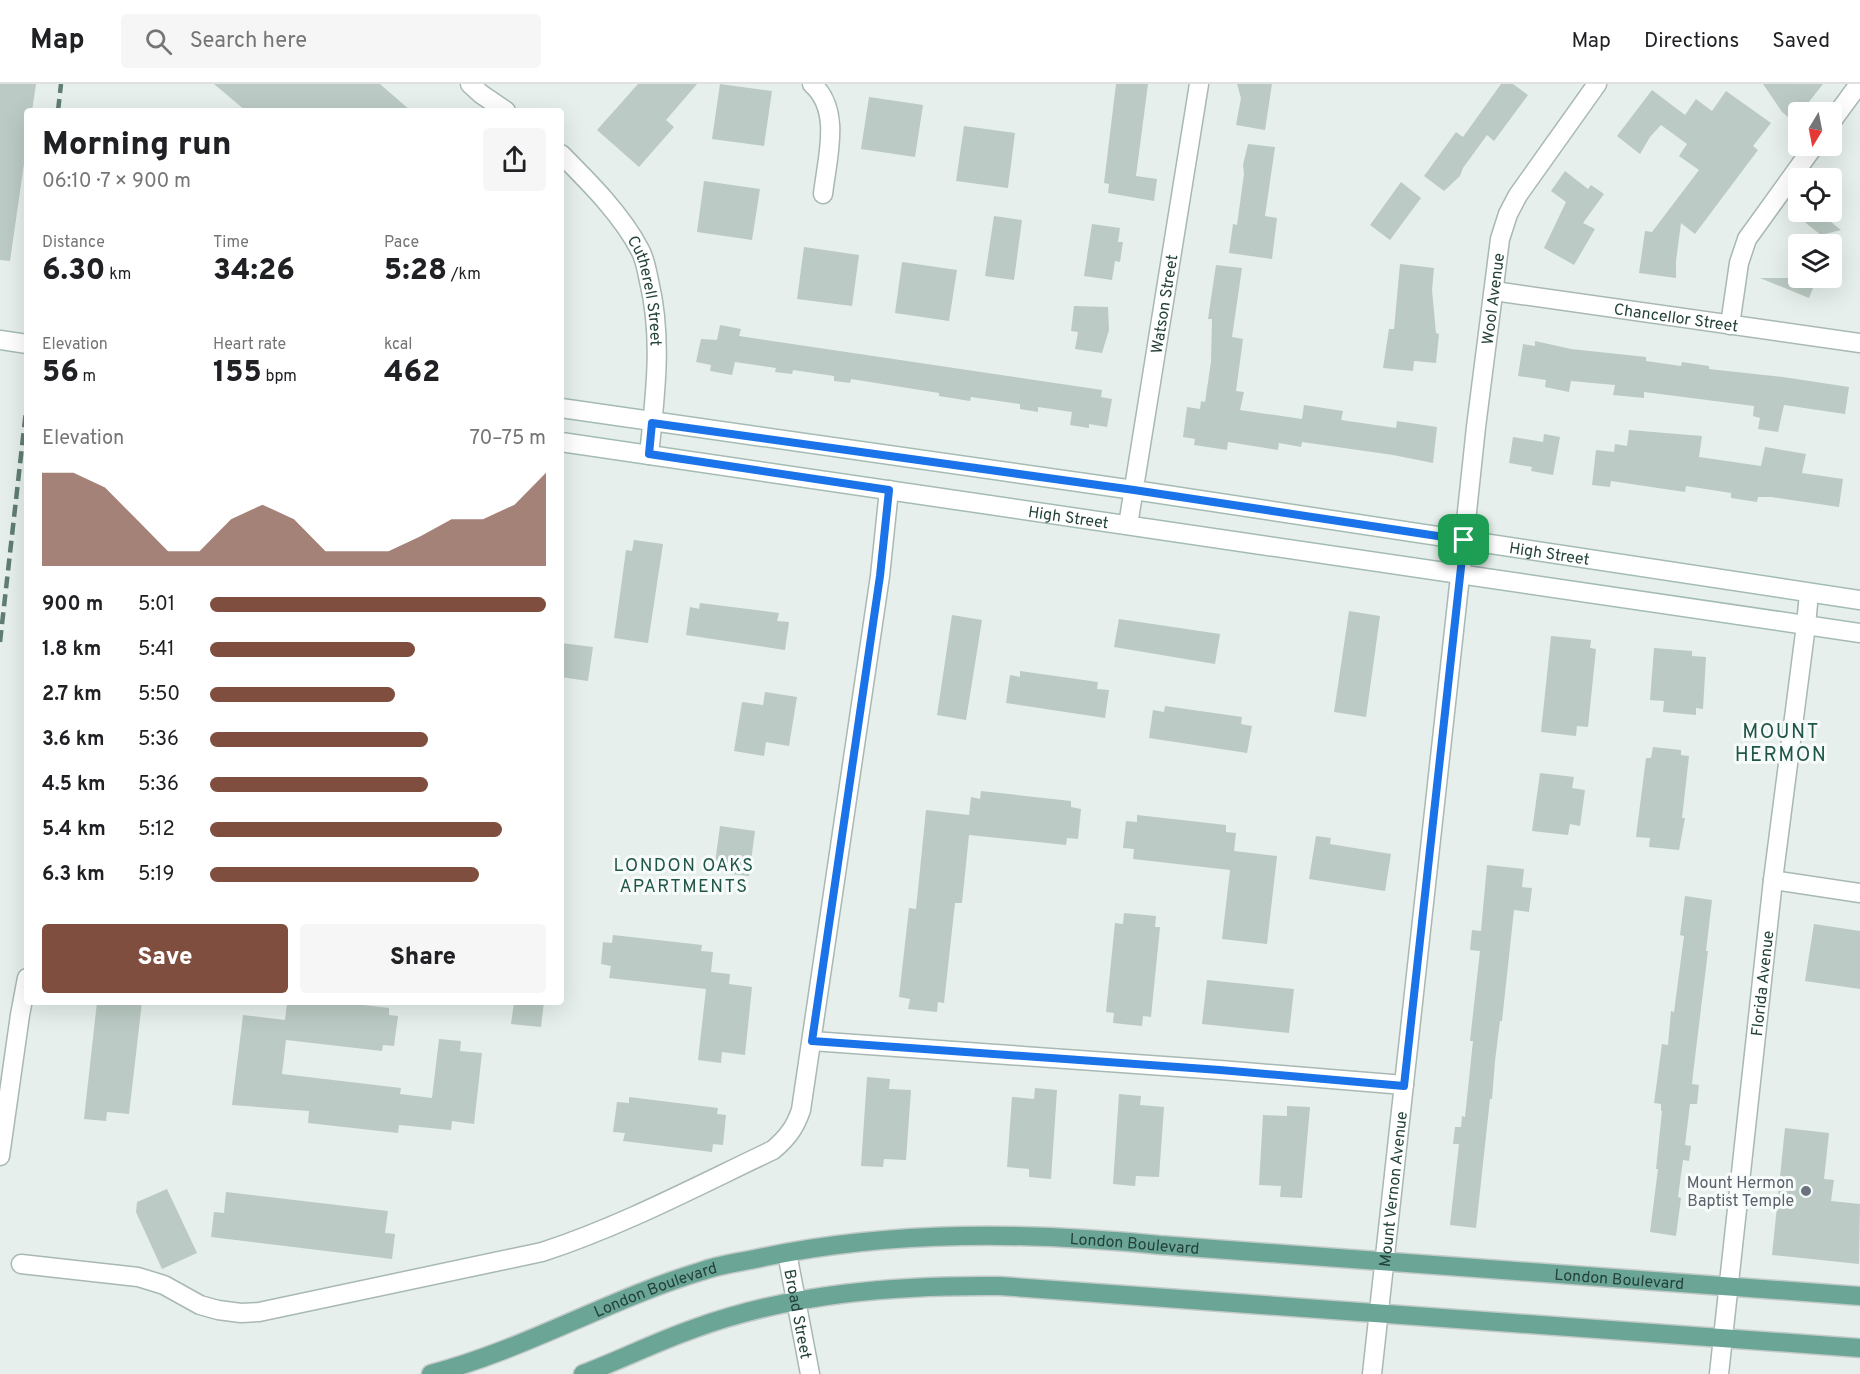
<!DOCTYPE html>
<meta charset="utf-8">
<style>
:root{--surface:#fff;--page:#f6f6f6;--text:#202124;--muted:#757577;--line:#e0e0e0;--accent:#7f4e3f}
body{margin:0;font-family:Overpass,sans-serif;background:var(--page);color:var(--text);height:100vh;display:flex;flex-direction:column;font-size:22px;white-space:nowrap}
*{box-sizing:border-box;margin:0}
p{font-size:20px;color:var(--muted)}
.icon{flex:none;width:33px;height:33px;fill:none;stroke:currentColor;stroke-width:2;stroke-linecap:round;stroke-linejoin:round}
.map{position:relative;flex:1;overflow:hidden}
.panel{position:absolute;left:24px;top:24px;width:540px;height:897px;display:flex;flex-direction:column;background:var(--surface);border-radius:6px;box-shadow:0 6px 24px #0002}
.panel>*{flex:none}
.needle{width:39px;rotate:190deg}
.buttons{position:absolute;left:1788px;top:18px;display:grid;gap:12px}
.buttons a{display:grid;place-items:center;width:54px;height:54px;border-radius:6px;background:var(--surface);box-shadow:0 6px 24px #0002;font-size:30px}
.pin{position:absolute;display:grid;place-items:center;width:51px;height:51px;color:#fff;margin:-26px;border-radius:12px;box-shadow:0 3px 9px #0006}
.round{display:grid;place-items:center;flex:none;width:63px;height:63px;border-radius:6px;background:var(--page)}
.head{display:flex;align-items:center;justify-content:space-between;height:102px;padding:0 18px}
h1{font-size:33px;font-weight:800;line-height:45px}
.stats{display:grid;grid-template-columns:repeat(3,1fr);gap:9px;height:102px;padding:6px 18px}
.stats div{display:grid;align-content:center}
.stats b{font-size:30px;font-weight:800}
.stats small{font-size:16px;font-weight:400}
.stats p{font-size:16px}
.chart{height:168px;padding:12px 18px}
.chart p{display:flex;justify-content:space-between}
.chart svg{width:100%;height:108px;margin-top:6px;fill:var(--accent);opacity:.7}
.action{display:flex;gap:12px;margin-top:auto;padding:12px 18px}
.action a{flex:1;height:69px;border-radius:6px;background:var(--accent);color:#fff;font-size:24px;font-weight:800;line-height:69px;text-align:center}
.action a+a{background:var(--page);color:var(--text)}
ul{padding:0 18px;list-style:none;font-size:20px}
li{display:grid;grid-template-columns:96px 72px 1fr;align-items:center;height:45px}
li i{height:15px;border-radius:8px;background:var(--accent)}
header{display:flex;align-items:center;gap:36px;box-sizing:border-box;height:84px;padding:0 30px;background:var(--surface);border-bottom:2px solid var(--line)}
header strong{font-size:28px}
nav{display:flex;gap:33px;margin-inline-start:auto;font-size:21px}
.search{width:420px;height:54px;background:var(--page);display:flex;align-items:center;gap:15px;box-sizing:border-box;padding:0 21px;border-radius:6px;color:var(--muted);font-size:22px}
.map>svg:first-child{display:block}
.building{fill:#bbcac4}
.lines{fill:none;stroke-linecap:round;stroke-linejoin:round}
.minor-casing{stroke:#a8b8b2;stroke-width:21}
.tertiary-casing{stroke:#a8b8b2;stroke-width:21}
.secondary-casing{stroke:#a4bbb3;stroke-width:21}
.primary-casing{stroke:#c2cac8;stroke-width:21}
.minor{stroke:#fff;stroke-width:18}
.tertiary{stroke:#fff;stroke-width:18}
.secondary{stroke:#fff;stroke-width:18}
.primary{stroke:#6aa596;stroke-width:18}
.rail{stroke:#5f7d75;stroke-width:4.5;stroke-dasharray:12 6;stroke-linecap:butt}
.route-casing{stroke:#fff;stroke-width:12}
.route{stroke:#1a73e8;stroke-width:8}
.worship-dot{fill:#6b7280;stroke:#f7fbf9;stroke-width:2}
.labels{text-anchor:middle;stroke-width:6;stroke-linejoin:round;paint-order:stroke}
.street-label{font-size:16px;fill:#24423a;stroke:#f7fbf9}
.worship-label{font-size:16px;fill:#5b616d;stroke:#f7fbf9;text-anchor:end}
.neighbourhood-label{font-size:18px;letter-spacing:1.5px;fill:#1f5548;stroke:#f7fbf9}
.quarter-label{font-size:20px;letter-spacing:1.5px;fill:#1f5548;stroke:#f7fbf9}
</style>
<header>
<strong>Map</strong>
<div class="search"><svg class="icon" aria-label="search" viewBox="0 0 24 24"><circle cx="10" cy="10" r="6"/><path d="M15 15l6 6"/></svg>Search here</div>
<nav><a>Map</a><a>Directions</a><a>Saved</a></nav>
</header>
<div class="map">
<svg width="1860" height="1290" viewBox="0 0 1860 1290">
<rect width="100%" height="100%" fill="#e6efeb"/>
<!-- building -->
<g class="building">
<path d="M 0,0 L 36,0 L 32,27 L 27,27 L 27,59 L 10,177 L 0,176 Z"/>
<path d="M 214,0 L 380,0 L 411,27 L 246,27 Z"/>
<path d="M 638,0 L 697,0 L 666,36 L 674,43 L 639,83 L 597,46 Z"/>
<path d="M 720,0 L 772,7 L 764,62 L 712,55 Z"/>
<path d="M 1116,0 L 1148,0 L 1136,92 L 1157,95 L 1154,117 L 1108,109 L 1109,100 L 1104,99 Z"/>
<path d="M 1237,0 L 1272,0 L 1265,46 L 1236,41 L 1241,14 Z"/>
<path d="M 1501,0 L 1513,0 L 1528,11 L 1494,57 L 1487,51 L 1463,84 L 1460,92 L 1444,107 L 1424,92 L 1456,48 L 1463,53 Z"/>
<path d="M 1763,0 L 1823,0 L 1801,28 L 1798,28 L 1794,38 L 1782,28 Z"/>
<path d="M 1652,6 L 1685,31 L 1696,15 L 1712,27 L 1726,7 L 1771,39 L 1753,62 L 1758,66 L 1695,150 L 1681,139 L 1676,177 L 1676,194 L 1639,189 L 1645,147 L 1652,148 L 1699,86 L 1679,72 L 1687,60 L 1661,41 L 1650,53 L 1640,70 L 1617,52 Z"/>
<path d="M 869,13 L 923,21 L 915,73 L 861,65 Z"/>
<path d="M 964,42 L 1015,49 L 1008,104 L 956,97 Z"/>
<path d="M 1248,60 L 1275,63 L 1265,132 L 1277,134 L 1272,175 L 1229,169 L 1233,140 L 1237,141 L 1244,90 L 1243,81 Z"/>
<path d="M 1565,87 L 1588,105 L 1591,101 L 1604,110 L 1583,139 L 1595,145 L 1574,181 L 1544,164 L 1566,118 L 1551,107 Z"/>
<path d="M 704,97 L 760,105 L 752,156 L 697,148 Z"/>
<path d="M 1401,98 L 1421,114 L 1390,156 L 1370,141 Z"/>
<path d="M 1792,128 L 1840,128 L 1831,138 L 1841,146 L 1821,151 Z"/>
<path d="M 994,132 L 1022,136 L 1014,196 L 985,192 Z"/>
<path d="M 1092,140 L 1120,144 L 1118,158 L 1123,158 L 1120,178 L 1115,177 L 1112,196 L 1084,192 Z"/>
<path d="M 804,163 L 859,171 L 852,222 L 797,215 Z"/>
<path d="M 902,178 L 957,186 L 949,237 L 895,229 Z"/>
<path d="M 1400,180 L 1434,184 L 1432,206 L 1436,249 L 1439,250 L 1436,279 L 1414,277 L 1413,287 L 1383,284 L 1389,245 L 1394,245 Z"/>
<path d="M 1216,181 L 1242,184 L 1232,253 L 1243,255 L 1236,307 L 1244,308 L 1240,326 L 1302,335 L 1304,321 L 1343,327 L 1341,336 L 1396,344 L 1397,337 L 1437,343 L 1433,379 L 1393,371 L 1302,358 L 1301,363 L 1279,359 L 1278,366 L 1228,358 L 1227,366 L 1194,361 L 1195,355 L 1183,353 L 1187,323 L 1200,325 L 1201,317 L 1205,318 L 1211,278 L 1212,235 L 1208,235 Z"/>
<path d="M 1760,194 L 1817,194 L 1809,214 Z"/>
<path d="M 1074,222 L 1108,223 L 1109,246 L 1102,269 L 1075,265 L 1078,248 L 1071,247 Z"/>
<path d="M 720,241 L 741,245 L 739,252 L 1102,306 L 1101,313 L 1112,315 L 1107,343 L 1089,340 L 1089,344 L 1070,341 L 1072,328 L 1038,323 L 1038,328 L 1020,325 L 1020,320 L 971,313 L 970,317 L 939,312 L 939,309 L 851,295 L 850,299 L 834,297 L 834,292 L 793,286 L 792,290 L 775,288 L 776,284 L 735,278 L 732,291 L 710,287 L 711,281 L 696,278 L 701,255 L 717,256 Z"/>
<path d="M 1535,257 L 1571,265 L 1646,273 L 1646,277 L 1681,282 L 1682,278 L 1709,282 L 1709,285 L 1783,293 L 1849,303 L 1845,330 L 1784,321 L 1778,348 L 1758,345 L 1760,334 L 1753,332 L 1754,322 L 1644,308 L 1644,314 L 1613,311 L 1615,301 L 1571,297 L 1569,308 L 1545,303 L 1546,296 L 1518,292 L 1523,260 L 1535,262 Z"/>
<path d="M 1629,346 L 1702,352 L 1699,373 L 1761,382 L 1765,363 L 1806,370 L 1802,389 L 1843,395 L 1839,423 L 1771,413 L 1758,413 L 1757,418 L 1731,414 L 1731,409 L 1686,402 L 1685,408 L 1611,397 L 1610,403 L 1592,401 L 1596,366 L 1614,368 L 1615,360 L 1627,362 Z"/>
<path d="M 1544,350 L 1560,353 L 1553,391 L 1531,387 L 1532,383 L 1509,379 L 1513,353 L 1543,358 Z"/>
<path d="M 634,456 L 663,460 L 648,559 L 614,554 L 626,466 L 632,467 Z"/>
<path d="M 700,519 L 779,529 L 777,537 L 789,538 L 785,566 L 686,551 L 690,523 L 699,525 Z"/>
<path d="M 1349,527 L 1380,532 L 1366,633 L 1334,628 Z"/>
<path d="M 952,531 L 982,536 L 966,636 L 937,631 Z"/>
<path d="M 1119,535 L 1220,550 L 1215,580 L 1114,563 Z"/>
<path d="M 1551,552 L 1591,556 L 1590,564 L 1596,565 L 1588,643 L 1577,642 L 1576,652 L 1541,648 Z"/>
<path d="M 561,559 L 593,563 L 588,597 L 561,593 Z"/>
<path d="M 1654,564 L 1692,567 L 1692,572 L 1706,573 L 1703,625 L 1696,624 L 1696,631 L 1663,628 L 1664,617 L 1650,616 Z"/>
<path d="M 1020,587 L 1098,598 L 1097,605 L 1109,606 L 1105,634 L 1006,619 L 1010,591 L 1020,593 Z"/>
<path d="M 765,608 L 797,613 L 789,662 L 766,658 L 764,672 L 734,667 L 742,618 L 763,621 Z"/>
<path d="M 1165,622 L 1242,633 L 1241,640 L 1252,642 L 1247,669 L 1149,654 L 1153,626 L 1164,628 Z"/>
<path d="M 1653,663 L 1681,666 L 1681,671 L 1689,672 L 1682,734 L 1685,734 L 1679,766 L 1649,763 L 1650,754 L 1636,753 L 1646,674 L 1651,674 Z"/>
<path d="M 1540,689 L 1574,693 L 1572,704 L 1585,706 L 1580,742 L 1570,740 L 1568,751 L 1532,747 Z"/>
<path d="M 981,707 L 1071,717 L 1071,723 L 1081,725 L 1078,755 L 1067,754 L 1066,761 L 969,751 L 962,819 L 955,819 L 944,919 L 938,918 L 937,928 L 908,925 L 910,915 L 899,913 L 909,824 L 916,825 L 926,726 L 969,731 L 971,713 L 980,715 Z"/>
<path d="M 1137,731 L 1226,741 L 1226,748 L 1236,749 L 1234,767 L 1277,772 L 1267,860 L 1222,855 L 1230,786 L 1133,775 L 1134,765 L 1123,764 L 1126,737 L 1137,738 Z"/>
<path d="M 720,742 L 755,747 L 749,792 L 731,790 L 732,782 L 715,779 Z"/>
<path d="M 1316,752 L 1331,754 L 1330,760 L 1391,770 L 1385,807 L 1309,795 Z"/>
<path d="M 1487,781 L 1524,785 L 1522,803 L 1532,804 L 1529,828 L 1514,826 L 1502,937 L 1500,937 L 1495,977 L 1492,1015 L 1490,1015 L 1476,1144 L 1450,1141 L 1459,1060 L 1453,1060 L 1455,1043 L 1461,1043 L 1462,1032 L 1465,1033 L 1473,957 L 1470,957 L 1480,867 L 1470,866 L 1472,846 L 1481,847 Z"/>
<path d="M 1685,812 L 1712,816 L 1706,867 L 1708,867 L 1693,990 L 1692,1000 L 1699,1001 L 1697,1020 L 1690,1020 L 1685,1061 L 1691,1062 L 1689,1077 L 1683,1076 L 1678,1113 L 1681,1114 L 1676,1152 L 1650,1148 L 1658,1085 L 1656,1085 L 1662,1027 L 1661,1027 L 1661,1020 L 1654,1019 L 1662,960 L 1668,961 L 1671,927 L 1674,928 L 1684,852 L 1680,851 Z"/>
<path d="M 1124,829 L 1156,832 L 1155,843 L 1160,843 L 1151,933 L 1143,932 L 1142,942 L 1113,939 L 1114,929 L 1106,928 L 1115,839 L 1123,840 Z"/>
<path d="M 1814,840 L 1860,847 L 1860,905 L 1805,897 Z"/>
<path d="M 613,851 L 702,861 L 701,867 L 713,868 L 711,888 L 730,890 L 729,900 L 752,903 L 745,971 L 722,968 L 721,979 L 698,976 L 706,905 L 609,894 L 611,882 L 601,880 L 603,858 L 612,859 Z"/>
<path d="M 1207,896 L 1294,905 L 1289,949 L 1202,940 Z"/>
<path d="M 97,918 L 142,918 L 129,1030 L 107,1028 L 106,1037 L 84,1035 Z"/>
<path d="M 287,918 L 339,918 L 389,924 L 389,931 L 398,932 L 394,962 L 383,961 L 382,967 L 286,956 L 282,990 L 401,1004 L 400,1010 L 432,1014 L 439,955 L 461,957 L 460,967 L 482,969 L 474,1040 L 452,1037 L 451,1046 L 399,1041 L 398,1049 L 308,1039 L 309,1027 L 232,1021 L 243,931 L 285,936 Z"/>
<path d="M 514,918 L 544,918 L 541,943 L 511,940 Z"/>
<path d="M 867,993 L 890,995 L 889,1005 L 911,1006 L 906,1076 L 884,1075 L 883,1083 L 861,1082 Z"/>
<path d="M 1035,1004 L 1057,1006 L 1051,1095 L 1029,1093 L 1029,1085 L 1007,1083 L 1012,1013 L 1034,1015 Z"/>
<path d="M 1119,1010 L 1141,1012 L 1140,1021 L 1164,1023 L 1159,1093 L 1136,1092 L 1135,1102 L 1113,1100 Z"/>
<path d="M 629,1013 L 718,1024 L 717,1030 L 726,1031 L 723,1061 L 713,1060 L 712,1068 L 623,1057 L 625,1049 L 613,1048 L 617,1018 L 629,1019 Z"/>
<path d="M 1287,1022 L 1310,1023 L 1302,1114 L 1280,1113 L 1281,1102 L 1259,1101 L 1263,1031 L 1287,1032 Z"/>
<path d="M 1785,1044 L 1829,1049 L 1824,1095 L 1834,1096 L 1831,1117 L 1860,1120 L 1859,1180 L 1772,1171 Z"/>
<path d="M 167,1105 L 197,1169 L 162,1185 L 136,1128 L 137,1118 Z"/>
<path d="M 226,1108 L 388,1127 L 385,1149 L 395,1150 L 392,1175 L 211,1153 L 214,1128 L 224,1129 Z"/>
</g>
<g class="lines">
<!-- minor casing -->
<g class="minor-casing">
<g id="minor">
<path d="M 470,0 L 481,10 L 506,27"/>
<path d="M 812,0 C 842,26 827,74 823,110"/>
<path d="M 1832,37 L 1859,0"/>
<path id="s1" d="M 561,70 C 589,98 622,131 640,166 C 645,175 647,187 649,197 C 663,255 655,312 649,371"/>
<path id="s2" d="M 1494,207 L 1860,259"/>
<path d="M 1730,241 L 1739,179 L 1747,155 L 1814,62"/>
<path id="s3" d="M 1128,441 L 1199,0"/>
<path id="s4" d="M 1464,456 L 1476,343 L 1500,155 L 1508,130 L 1518,111 L 1597,0"/>
<path d="M 1773,796 L 1860,809"/>
<path d="M 812,957 L 1220,986 L 1404,1001"/>
<path id="s5" d="M 787,1169 L 810,1290"/>
<path d="M 21,1180 L 138,1193 L 164,1201 L 200,1221 L 218,1226 L 241,1229 L 259,1228 L 542,1168 C 622,1142 697,1102 773,1066 C 787,1054 795,1044 801,1026 L 880,492 L 889,406"/>
<path id="s6" d="M 1719,1290 L 1773,796 L 1806,541 L 1809,509"/>
</g>
</g>
<!-- tertiary casing -->
<g class="tertiary-casing">
<g id="tertiary">
<path d="M 0,1072 L 20,931 L 27,894"/>
<path id="s7" d="M 1372,1290 L 1464,456"/>
</g>
</g>
<!-- secondary casing -->
<g class="secondary-casing">
<g id="secondary">
<path d="M 0,256 L 27,260"/>
<path id="s8" d="M 561,324 L 1134,406 L 1860,516"/>
<path id="s9" d="M 561,358 L 1860,549"/>
</g>
</g>
<!-- primary casing -->
<g class="primary-casing">
<g id="primary">
<path id="s10" d="M 431,1290 C 526,1265 609,1215 702,1187 C 721,1180 743,1178 764,1173 C 896,1146 1027,1148 1160,1161 L 1860,1212"/>
<path d="M 583,1290 C 620,1276 656,1258 693,1245 C 791,1209 897,1201 1000,1202 L 1860,1264"/>
</g>
</g>
<!-- minor -->
<use href="#minor" class="minor"/>
<!-- tertiary -->
<use href="#tertiary" class="tertiary"/>
<!-- secondary -->
<use href="#secondary" class="secondary"/>
<!-- primary -->
<use href="#primary" class="primary"/>
<!-- rail -->
<g class="rail">
<path d="M 58,27 L 61,0"/>
<path d="M 0,558 L 27,318"/>
</g>
</g>
<g class="lines">
<!-- route casing -->
<g class="route-casing">
<path id="route" d="M 652,339 L 1134,406 L 1464,456 L 1404,1002 L 1220,986 L 812,957 L 880,492 L 889,406 L 649,370 Z"/>
</g>
<!-- route -->
<use href="#route" class="route"/>
</g>
<!-- markers -->
<circle class="worship-dot" cx="1806" cy="1107" r="6"/>
<g class="labels">
<!-- street labels -->
<g class="street-label">
<text dy="6" stroke="none"><textPath href="#s1" startOffset="166">Cutherell Street</textPath></text>
<text dy="6" stroke="none"><textPath href="#s4" startOffset="243">Wool Avenue</textPath></text>
<text dy="6" stroke="none"><textPath href="#s3" startOffset="224">Watson Street</textPath></text>
<text dy="6" stroke="none"><textPath href="#s2" startOffset="184">Chancellor Street</textPath></text>
<text dy="6" stroke="none"><textPath href="#s9" startOffset="513">High Street</textPath></text>
<text dy="6" stroke="none"><textPath href="#s8" startOffset="999">High Street</textPath></text>
<text dy="6" stroke="none"><textPath href="#s6" startOffset="393">Florida Avenue</textPath></text>
<text dy="6" stroke="none"><textPath href="#s7" startOffset="186">Mount Vernon Avenue</textPath></text>
<text dy="6" stroke="none"><textPath href="#s10" startOffset="726">London Boulevard</textPath></text>
<text dy="6" stroke="none"><textPath href="#s10" startOffset="1212">London Boulevard</textPath></text>
<text dy="6" stroke="none"><textPath href="#s10" startOffset="240">London Boulevard</textPath></text>
<text dy="6" stroke="none"><textPath href="#s5" startOffset="62">Broad Street</textPath></text>
</g>
<!-- worship labels -->
<g class="worship-label">
<text x="1794" y="1104">Mount Hermon<tspan x="1794" dy="18">Baptist Temple</tspan></text>
</g>
<!-- neighbourhood labels -->
<g class="neighbourhood-label">
<text x="684" y="787">LONDON OAKS<tspan x="684" dy="21">APARTMENTS</tspan></text>
</g>
<!-- quarter labels -->
<g class="quarter-label">
<text x="1781" y="654">MOUNT<tspan x="1781" dy="23">HERMON</tspan></text>
</g>
</g>
</svg>
<div class="buttons">
<a><svg class="needle" viewBox="-14 -14 28 28"><path d="M0-13l5 13h-10z" fill="#e53935"/><path d="M0 13l5-13h-10z" fill="#757577"/></svg></a>
<a><svg class="icon" aria-label="locate" viewBox="0 0 24 24"><circle cx="12" cy="12" r="6"/><path d="M12 2v4M12 18v4M2 12h4M18 12h4"/></svg></a>
<a><svg class="icon" aria-label="layers" viewBox="0 0 24 24"><path d="M12 4l9 5-9 5-9-5zM3 14l9 5 9-5"/></svg></a>
</div>
<div class="pin" style="left:1464px;top:456px;background:#1e9e55"><svg class="icon" aria-label="arrive" viewBox="0 0 24 24"><path d="M6 21V4h12l-3 4 3 4H6"/></svg></div>
<section class="panel">
<div class="head"><div><h1>Morning run</h1><p>06:10 · 7 × 900 m</p></div><a class="round"><svg class="icon" aria-label="share" viewBox="0 0 24 24"><path d="M12 15V3M7 8l5-5 5 5M5 13v7h14v-7"/></svg></a></div>
<div class="stats">
<div><p>Distance</p><b>6.30<small> km</small></b></div>
<div><p>Time</p><b>34:26</b></div>
<div><p>Pace</p><b>5:28<small> /km</small></b></div>
</div>
<div class="stats">
<div><p>Elevation</p><b>56<small> m</small></b></div>
<div><p>Heart rate</p><b>155<small> bpm</small></b></div>
<div><p>kcal</p><b>462</b></div>
</div>
<div class="chart"><p><span>Elevation</span>70–75 m</p>
<svg viewBox="0 0 160 44" preserveAspectRatio="none"><path d="M0 44V6L10 6L20 12L30 25L40 38L50 38L60 25L70 19L80 25L90 38L100 38L110 38L120 32L130 25L140 25L150 19L160 6V44z"/></svg>
</div>
<ul>
<li><b>900 m</b>5:01<i style="width:100%"></i></li>
<li><b>1.8 km</b>5:41<i style="width:61%"></i></li>
<li><b>2.7 km</b>5:50<i style="width:55%"></i></li>
<li><b>3.6 km</b>5:36<i style="width:65%"></i></li>
<li><b>4.5 km</b>5:36<i style="width:65%"></i></li>
<li><b>5.4 km</b>5:12<i style="width:87%"></i></li>
<li><b>6.3 km</b>5:19<i style="width:80%"></i></li>
</ul>
<div class="action"><a>Save</a><a>Share</a></div>
</section>
</div>
